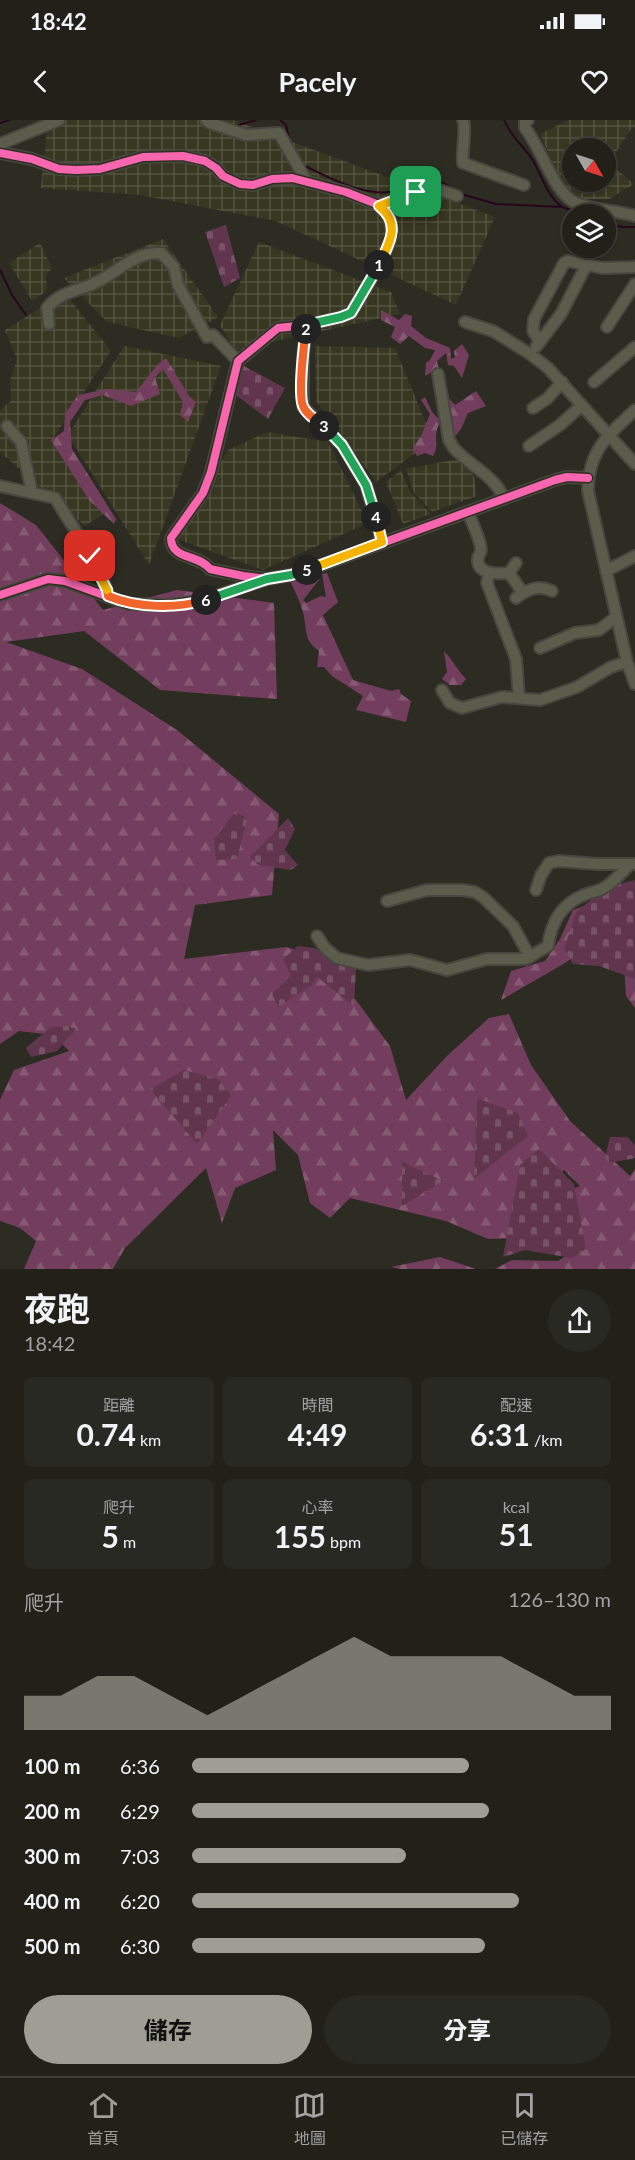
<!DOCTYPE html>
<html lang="zh-TW">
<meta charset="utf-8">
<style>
:root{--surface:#21211a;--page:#292923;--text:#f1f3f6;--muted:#a2a3a2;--line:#3e3e39;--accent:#9e9e94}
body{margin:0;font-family:Lato,"Noto Sans TC",sans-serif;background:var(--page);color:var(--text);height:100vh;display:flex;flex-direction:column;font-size:22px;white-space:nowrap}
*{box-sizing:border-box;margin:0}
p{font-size:20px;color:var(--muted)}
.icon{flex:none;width:33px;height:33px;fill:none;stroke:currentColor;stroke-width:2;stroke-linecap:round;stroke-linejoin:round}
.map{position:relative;height:1149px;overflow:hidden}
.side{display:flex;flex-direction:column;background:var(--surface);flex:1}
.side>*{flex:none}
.needle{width:39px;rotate:129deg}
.controls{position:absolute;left:562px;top:18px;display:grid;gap:12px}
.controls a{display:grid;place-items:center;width:54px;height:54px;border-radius:50%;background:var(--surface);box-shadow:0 2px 4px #0004,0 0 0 2px var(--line);font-size:30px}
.pin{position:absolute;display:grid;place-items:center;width:51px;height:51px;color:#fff;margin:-26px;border-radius:12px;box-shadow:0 3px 9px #0006}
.km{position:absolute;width:30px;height:30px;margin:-15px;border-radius:50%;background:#222;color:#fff;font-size:16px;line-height:30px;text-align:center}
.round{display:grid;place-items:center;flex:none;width:63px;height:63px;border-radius:32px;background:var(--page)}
.headline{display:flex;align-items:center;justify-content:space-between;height:102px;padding:0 24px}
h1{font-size:33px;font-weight:700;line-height:45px}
.metrics{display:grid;grid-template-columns:repeat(3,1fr);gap:9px;height:102px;padding:6px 24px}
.metrics div{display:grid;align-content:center;border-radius:9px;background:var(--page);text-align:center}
.metrics b{font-size:30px;font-weight:700}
.metrics small{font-size:16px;font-weight:400}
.metrics p{font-size:16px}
.chart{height:168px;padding:12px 24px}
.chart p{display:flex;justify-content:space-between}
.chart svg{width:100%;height:108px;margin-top:6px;fill:var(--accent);opacity:.7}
.primary-button{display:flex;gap:12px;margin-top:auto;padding:12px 24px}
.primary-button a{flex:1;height:69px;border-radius:36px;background:var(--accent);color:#111;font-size:24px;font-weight:700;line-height:69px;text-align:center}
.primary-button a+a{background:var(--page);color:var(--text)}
ul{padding:0 24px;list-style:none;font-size:20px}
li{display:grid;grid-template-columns:96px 72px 1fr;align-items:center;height:45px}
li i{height:15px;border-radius:8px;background:var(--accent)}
.status{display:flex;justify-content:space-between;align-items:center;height:42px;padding:0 30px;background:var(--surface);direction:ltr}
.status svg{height:16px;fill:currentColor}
header{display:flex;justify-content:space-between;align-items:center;height:78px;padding:0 24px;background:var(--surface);font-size:27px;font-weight:700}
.dock{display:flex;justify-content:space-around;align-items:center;height:84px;border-top:2px solid var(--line);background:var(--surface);font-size:16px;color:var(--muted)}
.dock a{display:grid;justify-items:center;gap:3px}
.dock .current{color:var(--accent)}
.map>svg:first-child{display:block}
.industrial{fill:url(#industrial-grid);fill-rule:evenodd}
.forest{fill:url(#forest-firs)}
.cemetery{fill:url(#cemetery-stones)}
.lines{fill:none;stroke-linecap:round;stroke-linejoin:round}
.stream{stroke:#29051d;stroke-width:2}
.minor-casing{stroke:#474740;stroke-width:14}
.minor{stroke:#5c5c4c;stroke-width:10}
.cycleway-casing{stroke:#302f1f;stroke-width:11}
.cycleway{stroke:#f766af;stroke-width:8}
.split-1-casing{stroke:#fff;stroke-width:12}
.split-2-casing{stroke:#fff;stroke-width:12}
.split-3-casing{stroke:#fff;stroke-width:12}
.split-4-casing{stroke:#fff;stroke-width:12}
.split-5-casing{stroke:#fff;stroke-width:12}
.split-6-casing{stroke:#fff;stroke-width:12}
.split-7-casing{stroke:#fff;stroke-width:12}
.split-8-casing{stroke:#fff;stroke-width:12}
.split-1{stroke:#f5b400;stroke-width:8}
.split-2{stroke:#22a559;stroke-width:8}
.split-3{stroke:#f0652b;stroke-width:8}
.split-4{stroke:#22a559;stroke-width:8}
.split-5{stroke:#f5b400;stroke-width:8}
.split-6{stroke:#22a559;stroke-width:8}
.split-7{stroke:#f0652b;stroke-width:8}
.split-8{stroke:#f5b400;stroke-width:8}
</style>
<div class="status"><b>18:42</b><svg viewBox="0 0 49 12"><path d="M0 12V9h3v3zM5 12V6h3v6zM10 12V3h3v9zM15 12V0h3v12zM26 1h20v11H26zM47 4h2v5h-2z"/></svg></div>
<header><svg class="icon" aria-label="back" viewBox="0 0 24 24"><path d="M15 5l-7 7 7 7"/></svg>Pacely<svg class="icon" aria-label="heart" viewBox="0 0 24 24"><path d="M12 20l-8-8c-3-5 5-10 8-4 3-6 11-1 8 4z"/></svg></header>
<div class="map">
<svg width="635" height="1149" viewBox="0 0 635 1149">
<defs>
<pattern id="industrial-grid" width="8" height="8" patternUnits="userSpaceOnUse" patternTransform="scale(1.5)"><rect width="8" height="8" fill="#383721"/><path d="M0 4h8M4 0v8" fill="none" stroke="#545340"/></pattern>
<pattern id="forest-firs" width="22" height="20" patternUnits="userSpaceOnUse" patternTransform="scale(1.5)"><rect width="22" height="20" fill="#733e5d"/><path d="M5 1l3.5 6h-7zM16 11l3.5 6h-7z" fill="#865973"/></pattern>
<pattern id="cemetery-stones" width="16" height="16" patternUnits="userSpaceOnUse" patternTransform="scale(1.5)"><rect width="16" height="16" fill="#62354f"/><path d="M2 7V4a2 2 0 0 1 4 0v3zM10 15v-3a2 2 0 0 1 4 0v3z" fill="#785267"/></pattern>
</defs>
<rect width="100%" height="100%" fill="#2c2c23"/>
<!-- industrial -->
<g class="industrial">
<path d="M 48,0 L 233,0 L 495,97 L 456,185 L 276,101 L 140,75 L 41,68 Z"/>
<path d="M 569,0 L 635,0 L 635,7 L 631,9 L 609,43 L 634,64 L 609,79 L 574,79 L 565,70 L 540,14 ZM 573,28 L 606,28 L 606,62 L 573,62 Z"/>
<path d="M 163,119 L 218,197 L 179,218 L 107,202 L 64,158 Z"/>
<path d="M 259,122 L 391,172 L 400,194 L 235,230 L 220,205 Z"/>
<path d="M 40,123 L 52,148 L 46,155 L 47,171 L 32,181 L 9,143 Z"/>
<path d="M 65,173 L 111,231 L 54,317 L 106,392 L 85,406 L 0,332 L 0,290 L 11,281 L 10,261 L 17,239 L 5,210 Z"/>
<path d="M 124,226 L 221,246 L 149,445 L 68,315 Z"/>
<path d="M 315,226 L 395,228 L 433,320 L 376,362 L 316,281 Z"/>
<path d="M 267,312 L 328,322 L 368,403 L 263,450 L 177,419 L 228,330 Z"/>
<path d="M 458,339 L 474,356 L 477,376 L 432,392 L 414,373 L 406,349 Z"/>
<path d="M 401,350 L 410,372 L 431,394 L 403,404 L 386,362 Z"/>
</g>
<!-- forest -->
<g class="forest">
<path d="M 381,190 L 399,200 L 405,194 L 412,196 L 411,206 L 426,218 L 450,228 L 451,239 L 455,237 L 454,231 L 462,224 L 469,235 L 462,258 L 454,246 L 448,245 L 446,233 L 437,241 L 440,253 L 436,250 L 425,256 L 426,243 L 430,240 L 435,230 L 425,228 L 409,216 L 400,224 L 391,217 L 395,207 L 381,200 Z"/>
<path d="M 166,238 L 189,276 L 196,282 L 188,302 L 180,295 L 183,282 L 163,249 L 155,257 L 160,274 L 131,286 L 103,275 L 85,280 L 70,302 L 72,329 L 116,399 L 114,404 L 89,380 L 51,320 L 64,311 L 65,294 L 78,275 L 108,269 L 136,272 L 157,245 Z"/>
<path d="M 476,271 L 486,286 L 468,293 L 461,309 L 452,320 L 453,299 L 449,300 L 446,275 L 455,285 Z"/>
<path d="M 425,277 L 432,292 L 441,301 C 431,316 441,323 433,336 L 425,333 L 417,336 L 413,328 L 421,316 L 430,294 L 421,280 Z"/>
<path d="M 0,383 L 36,405 L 103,490 L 177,470 L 274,483 L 277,579 L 160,570 L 84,511 L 6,522 L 82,549 L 177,610 L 279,694 L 272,775 L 195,785 L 184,839 L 286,827 L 324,837 L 390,926 L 406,980 L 447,936 L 489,898 L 509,894 L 531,945 L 570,1001 L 630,1056 L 635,1049 L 635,1149 L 495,1149 L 512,1140 L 558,1141 L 574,1131 L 559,1075 L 580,1066 L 564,1050 L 548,1068 L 530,1117 L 488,1119 L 446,1101 L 350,1078 L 330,1098 L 310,1083 L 298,1035 L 273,1010 L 276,1050 L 235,1068 L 222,1103 L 206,1048 L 125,1128 L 113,1149 L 24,1149 L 36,1121 L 20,1108 L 0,1101 L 0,980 L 14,950 L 69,931 L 53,915 L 19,911 L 0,924 Z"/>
<path d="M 315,450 L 319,460 L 303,480 L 306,483 L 321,476 L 326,477 L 322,454 L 327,453 L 338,482 L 323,495 L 353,560 L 391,571 L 399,569 L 401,574 L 411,581 L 406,602 L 356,590 L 363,576 L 332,556 L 324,547 L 317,547 L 319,531 C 302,519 308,507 302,489 C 299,478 293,468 289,458 Z"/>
<path d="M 444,531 C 453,540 457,550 466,559 L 461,565 L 450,565 L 442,559 L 447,552 Z"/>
<path d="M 635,762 L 635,888 L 626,876 L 624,844 L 594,822 L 565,843 L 501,880 L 511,851 L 545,841 L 560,819 L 573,790 L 598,781 Z"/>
<path d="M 440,1137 L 476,1149 L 400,1149 L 391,1147 Z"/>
</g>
<!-- cemetery -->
<g class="cemetery">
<path d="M 226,105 L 240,158 L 224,167 L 205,112 Z"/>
<path d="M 244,246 L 285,268 L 268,299 L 233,273 L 235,258 Z"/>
<path d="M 236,691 L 247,699 L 237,739 L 216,740 L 214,719 Z"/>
<path d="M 288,698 L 295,709 L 285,730 L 298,745 L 291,750 L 258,745 L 250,737 Z"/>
<path d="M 635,760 L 635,859 L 599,846 L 573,844 L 564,829 L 576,792 L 606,768 Z"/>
<path d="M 298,826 L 314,828 L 356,847 L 354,886 L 317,857 L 312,865 L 278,887 L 272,874 L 291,855 L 283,839 Z"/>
<path d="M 69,906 L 76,909 L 57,931 L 31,937 L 26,928 L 51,907 Z"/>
<path d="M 184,950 L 218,959 L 231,976 L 197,1024 L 150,969 Z"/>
<path d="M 477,978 L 518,993 L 528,1016 L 474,1059 Z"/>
<path d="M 610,1017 L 627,1017 L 635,1025 L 635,1038 L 609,1043 L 605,1038 Z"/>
<path d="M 539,1029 L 574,1064 L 586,1129 L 572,1138 L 525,1130 L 503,1137 L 520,1045 Z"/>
<path d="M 402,1042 L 443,1061 L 402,1086 Z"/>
</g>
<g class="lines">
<!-- stream -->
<g class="stream">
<path d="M 280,0 L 286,5 L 290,24"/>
<path d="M 504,0 C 510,15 523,26 532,39 C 542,55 546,75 562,87"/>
<path d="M 0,3 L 9,0"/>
<path d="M 232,7 L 256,0"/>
<path d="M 303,45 C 330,58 369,80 400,70 C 408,67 413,61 421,60"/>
<path d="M 430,58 L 445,64 L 457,71"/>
<path d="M 461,74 L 496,84 L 562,87 L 582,94"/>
<path d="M 606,103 L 622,107 L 635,107"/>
<path d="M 0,150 L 12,175 L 26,195"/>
</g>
<!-- minor casing -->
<g class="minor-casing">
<g id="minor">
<path d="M 206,0 L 210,3 L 246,15 L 279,13 L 307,62"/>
<path d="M 463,0 C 467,12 461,29 463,43 L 524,65"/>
<path d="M 528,0 L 525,2 L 525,8 C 541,27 554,74 576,83 C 595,91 616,90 635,96"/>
<path d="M 0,24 L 59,0"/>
<path d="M 0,33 L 32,39 L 59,49 L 76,50 L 100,49 L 143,37 L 183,36 L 205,41 L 216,48 L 223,56 L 240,64 L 253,65 L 272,59 L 292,58 L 346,72 L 379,85 L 388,94 L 393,115 L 372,158 L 351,193 L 341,197 L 306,205 L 278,208 L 238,241 L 211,352 L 203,373 L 171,418 C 171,440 199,434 210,449 L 243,456 L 267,459"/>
<path d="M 407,56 L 420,53 L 428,61 L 428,66"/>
<path d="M 379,85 L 428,66 L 457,76"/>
<path d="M 465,202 L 493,211 L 530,234 L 548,248 L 635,344"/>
<path d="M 49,204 L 47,188 C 62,170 78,172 97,162 C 119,151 135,132 161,133 L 174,147 L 178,165 L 207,217 L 213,215 L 238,241"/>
<path d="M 306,205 L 303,238 L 303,287 L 342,325 L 366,365 L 382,422"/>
<path d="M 607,207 L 635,164"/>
<path d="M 540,222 L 533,211 L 534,199 L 564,143 L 568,141 L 602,148 L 635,147"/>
<path d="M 536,227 L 561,194 L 586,146"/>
<path d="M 438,254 L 449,320 L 453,327 C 469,346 495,355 504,379"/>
<path d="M 594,262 L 635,227"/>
<path d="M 533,288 L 548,278 L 562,262"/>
<path d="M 635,290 C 608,315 588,331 588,371 L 627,542 L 635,564"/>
<path d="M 7,306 L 21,322 L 32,372"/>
<path d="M 529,326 L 560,305 L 581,286"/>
<path d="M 0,366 L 55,378 C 68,400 106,454 108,476"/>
<path d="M 468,392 C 472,403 480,418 481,429 C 481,434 479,434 478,438 C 476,455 498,454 509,453"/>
<path d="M 516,443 L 509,453 L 523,473"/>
<path d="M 606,451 L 635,436"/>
<path d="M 489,453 L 487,463 L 516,539 L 519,578"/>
<path d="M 0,475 L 48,459 L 65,461 L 128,484 L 168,485 L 202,481 L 267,459 L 291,455 L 322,445 L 555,360 L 567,357 L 588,358"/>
<path d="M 516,478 C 527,470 538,464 552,471"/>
<path d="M 540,528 L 575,513 L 599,510 L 616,497"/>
<path d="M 442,570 L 450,583 L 462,588 L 502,577 L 540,580 L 577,567 L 611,547 L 627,542"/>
<path d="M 536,770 L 541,755 L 549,743 L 559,741 L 597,744 L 635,744"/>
<path d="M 387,781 L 427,770 L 462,770 L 475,772 L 484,778 L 513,806 L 530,837"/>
<path d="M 317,816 L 325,828 L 337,838 L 368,845 L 410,840 L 447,850 L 487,839 L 526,839 L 548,826 C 551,803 561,784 584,775 C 590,772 596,772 602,769 C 613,763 622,753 630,744"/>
</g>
</g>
<!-- minor -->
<use href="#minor" class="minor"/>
<!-- cycleway casing -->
<g class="cycleway-casing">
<g id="cycleway">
<path d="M 0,33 L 32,39 L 59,49 L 76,50 L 100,49 L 143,37 L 183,36 L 205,41 L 216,48 L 223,56 L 240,64 L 253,65 L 272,59 L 292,58 L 346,72 L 379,85 L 388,94 L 393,115 L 372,158 L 351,193 L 341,197 L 306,205 L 278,208 L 238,241 L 211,352 L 203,373 L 171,418 C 171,440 199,434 210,449 L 243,456 L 267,459"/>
<path d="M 0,475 L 48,459 L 65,461 L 128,484 L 168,485 L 202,481 L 267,459 L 291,455 L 322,445 L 555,360 L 567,357 L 588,358"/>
</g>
</g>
<!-- cycleway -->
<use href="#cycleway" class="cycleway"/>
</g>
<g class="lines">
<!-- split-1 casing -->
<g class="split-1-casing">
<path id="split-1" d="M 379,145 C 389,124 402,104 379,86 L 416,72"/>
</g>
<!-- split-2 casing -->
<g class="split-2-casing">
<path id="split-2" d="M 306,209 L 306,205 L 341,197 L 351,193 L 379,145"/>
</g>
<!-- split-3 casing -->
<g class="split-3-casing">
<path id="split-3" d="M 306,209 C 304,224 298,274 303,286 C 306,294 317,301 324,306"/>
</g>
<!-- split-4 casing -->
<g class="split-4-casing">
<path id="split-4" d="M 324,306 L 342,325 L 366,365 L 376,397"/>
</g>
<!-- split-5 casing -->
<g class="split-5-casing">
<path id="split-5" d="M 307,450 L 382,422 L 376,397"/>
</g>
<!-- split-6 casing -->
<g class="split-6-casing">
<path id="split-6" d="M 206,480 L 267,459 L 291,455 L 307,450"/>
</g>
<!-- split-7 casing -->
<g class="split-7-casing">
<path id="split-7" d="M 107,470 L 108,476 C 137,488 175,489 206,480"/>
</g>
<!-- split-8 casing -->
<g class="split-8-casing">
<path id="split-8" d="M 90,436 L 107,470"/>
</g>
<!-- split-1 -->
<use href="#split-1" class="split-1"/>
<!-- split-2 -->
<use href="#split-2" class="split-2"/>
<!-- split-3 -->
<use href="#split-3" class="split-3"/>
<!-- split-4 -->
<use href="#split-4" class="split-4"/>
<!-- split-5 -->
<use href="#split-5" class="split-5"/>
<!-- split-6 -->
<use href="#split-6" class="split-6"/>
<!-- split-7 -->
<use href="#split-7" class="split-7"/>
<!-- split-8 -->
<use href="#split-8" class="split-8"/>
</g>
</svg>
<div class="controls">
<a><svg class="needle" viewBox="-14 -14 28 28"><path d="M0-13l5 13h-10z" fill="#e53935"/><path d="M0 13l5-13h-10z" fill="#a2a3a2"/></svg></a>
<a><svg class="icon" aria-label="layers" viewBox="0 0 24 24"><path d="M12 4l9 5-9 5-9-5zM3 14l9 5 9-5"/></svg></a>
</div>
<div class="pin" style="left:416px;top:72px;background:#1e9e55"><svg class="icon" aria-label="arrive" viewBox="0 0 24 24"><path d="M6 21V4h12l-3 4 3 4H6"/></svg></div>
<div class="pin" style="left:90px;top:436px;background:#d93025"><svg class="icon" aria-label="check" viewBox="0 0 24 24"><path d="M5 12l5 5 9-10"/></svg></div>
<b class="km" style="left:379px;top:145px">1</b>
<b class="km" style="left:306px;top:209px">2</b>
<b class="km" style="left:324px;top:306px">3</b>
<b class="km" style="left:376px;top:397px">4</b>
<b class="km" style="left:307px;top:450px">5</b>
<b class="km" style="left:206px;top:480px">6</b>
</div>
<section class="side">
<div class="headline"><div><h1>夜跑</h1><p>18:42</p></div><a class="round"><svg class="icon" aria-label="share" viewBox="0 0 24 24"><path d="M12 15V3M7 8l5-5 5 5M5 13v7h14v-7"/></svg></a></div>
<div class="metrics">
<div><p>距離</p><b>0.74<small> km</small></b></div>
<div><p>時間</p><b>4:49</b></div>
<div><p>配速</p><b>6:31<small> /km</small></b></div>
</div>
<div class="metrics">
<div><p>爬升</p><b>5<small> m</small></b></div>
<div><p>心率</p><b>155<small> bpm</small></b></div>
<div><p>kcal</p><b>51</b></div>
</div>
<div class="chart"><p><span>爬升</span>126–130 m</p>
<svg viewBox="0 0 160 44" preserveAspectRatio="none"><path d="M0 44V30L10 30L20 22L30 22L40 30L50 38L60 30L70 22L80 14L90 6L100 14L110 14L120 14L130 14L140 22L150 30L160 30V44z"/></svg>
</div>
<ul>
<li><b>100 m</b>6:36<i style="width:66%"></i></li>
<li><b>200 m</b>6:29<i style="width:71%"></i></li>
<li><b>300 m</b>7:03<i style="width:51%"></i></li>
<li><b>400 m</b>6:20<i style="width:78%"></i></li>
<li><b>500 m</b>6:30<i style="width:70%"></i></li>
</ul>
<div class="primary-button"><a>儲存</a><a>分享</a></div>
</section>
<nav class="dock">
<a class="current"><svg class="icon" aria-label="home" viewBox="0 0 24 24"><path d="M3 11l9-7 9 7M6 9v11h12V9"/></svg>首頁</a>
<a><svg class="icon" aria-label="map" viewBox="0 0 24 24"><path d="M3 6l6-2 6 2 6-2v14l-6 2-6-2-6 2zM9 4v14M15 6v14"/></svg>地圖</a>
<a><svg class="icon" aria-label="saved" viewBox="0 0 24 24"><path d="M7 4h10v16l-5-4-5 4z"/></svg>已儲存</a>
</nav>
